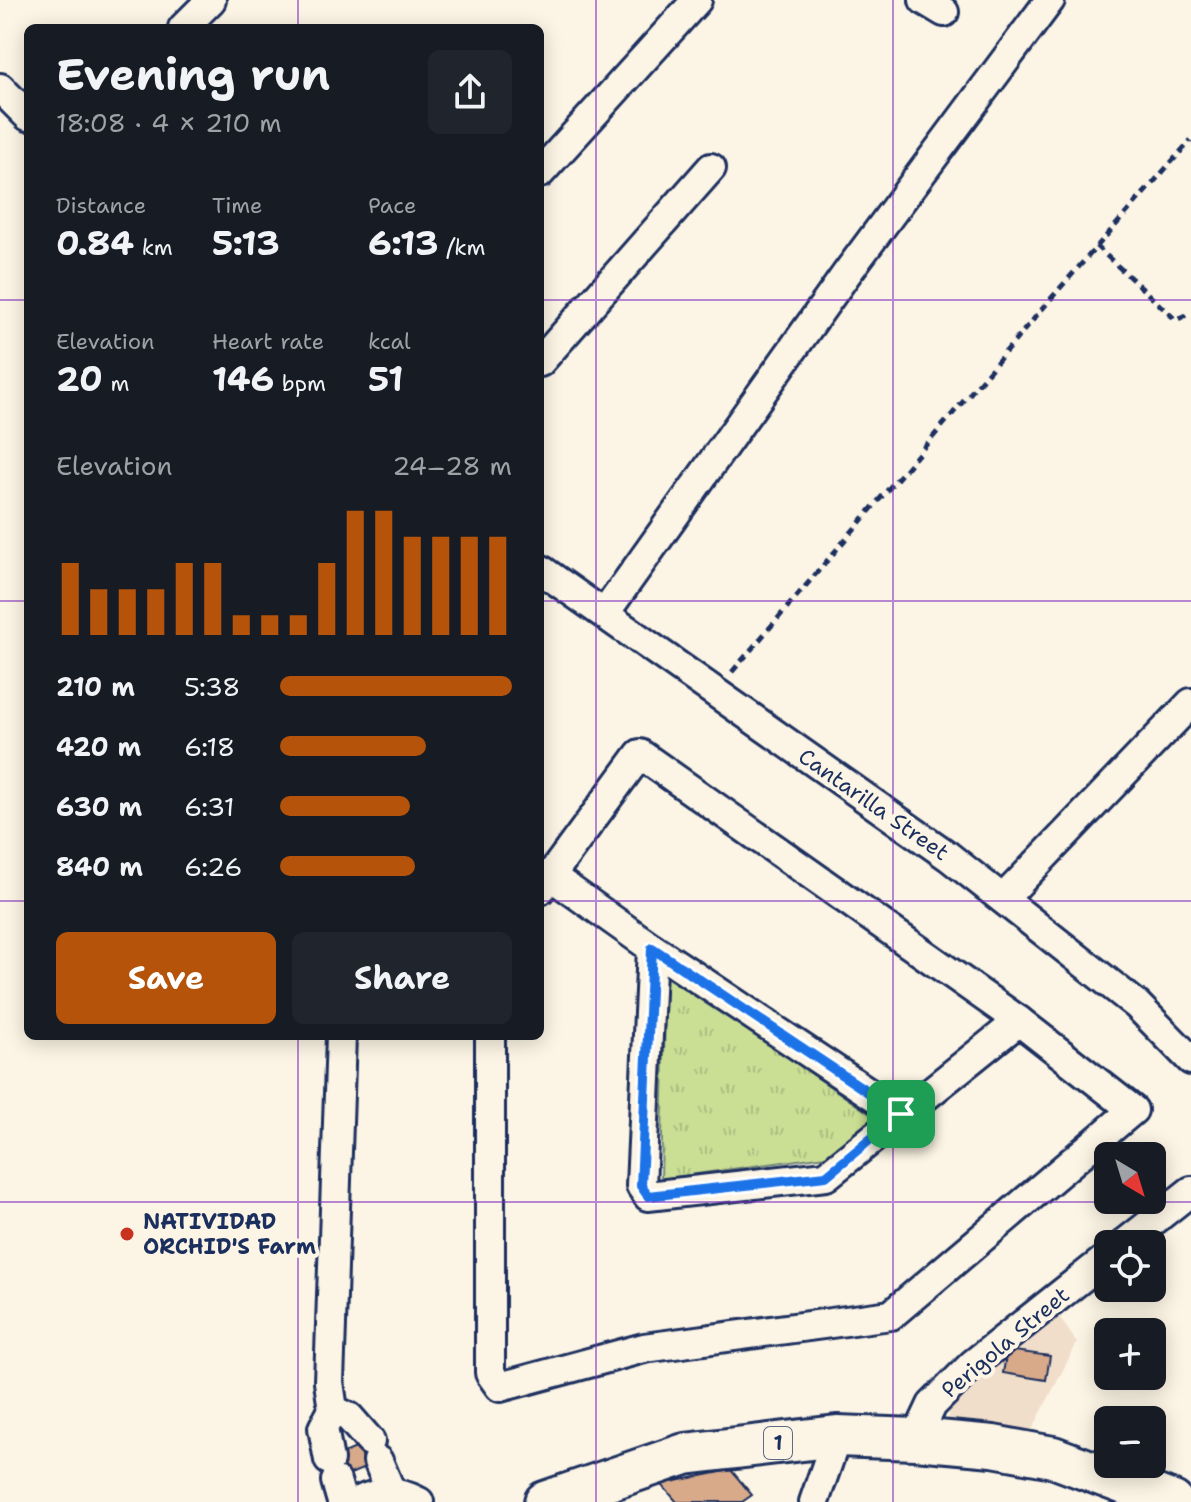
<!DOCTYPE html>
<meta charset="utf-8">
<style>
:root{--surface:#171b24;--page:#20242c;--text:#f1f3f6;--muted:#9ea1a6;--accent:#b45309}
body{margin:0;font-family:"Shantell Sans",sans-serif;background:var(--page);color:var(--text);height:100vh;display:flex;flex-direction:column;font-size:30px;white-space:nowrap}
*{box-sizing:border-box;margin:0}
p{font-size:26px;color:var(--muted)}
.icon{flex:none;width:44px;height:44px;fill:none;stroke:currentColor;stroke-width:2;stroke-linecap:round;stroke-linejoin:round}
.map{position:relative;flex:1;overflow:hidden}
.panel{position:absolute;left:24px;top:24px;width:520px;height:1016px;display:flex;flex-direction:column;background:var(--surface);border-radius:12px;box-shadow:0 4px 20px #0003}
.panel>*{flex:none}
.needle{width:52px;rotate:142deg}
.tools{position:absolute;left:1094px;top:1142px;display:grid;gap:16px}
.tools a{display:grid;place-items:center;width:72px;height:72px;border-radius:12px;background:var(--surface);box-shadow:0 4px 20px #0003;font-size:40px}
.pin{position:absolute;display:grid;place-items:center;width:68px;height:68px;color:#fff;margin:-34px;border-radius:16px;box-shadow:0 4px 12px #0006}
.round{display:grid;place-items:center;flex:none;width:84px;height:84px;border-radius:12px;background:var(--page)}
.headline{display:flex;align-items:center;justify-content:space-between;height:136px;padding:0 32px}
h1{font-size:44px;font-weight:700;line-height:60px}
.stats{display:grid;grid-template-columns:repeat(3,1fr);gap:12px;height:136px;padding:8px 32px}
.stats div{display:grid;align-content:center}
.stats b{font-size:34px;font-weight:700}
.stats small{font-size:22px;font-weight:400}
.stats p{font-size:22px}
.chart{height:224px;padding:16px 32px}
.chart p{display:flex;justify-content:space-between}
.chart svg{width:100%;height:144px;margin-top:8px;stroke:var(--accent);stroke-width:6}
.cta{display:flex;gap:16px;margin-top:auto;padding:16px 32px}
.cta a{flex:1;height:92px;border-radius:12px;background:var(--accent);color:#fff;font-size:32px;font-weight:700;line-height:92px;text-align:center}
.cta a+a{background:var(--page);color:var(--text)}
ul{padding:0 32px;list-style:none;font-size:26px}
li{display:grid;grid-template-columns:128px 96px 1fr;align-items:center;height:60px}
li i{height:20px;border-radius:10px;background:var(--accent)}
.map>svg:first-child{display:block}
.built{fill:#f1deca}
.park{fill:url(#park-tufts);stroke:#728679;stroke-width:2}
.building{fill:#d8aa8a;stroke:#1b2f5e;stroke-width:2}
.lines{fill:none;stroke-linecap:round;stroke-linejoin:round}
.minor-casing{stroke:#1b2f5e;stroke-width:34}
.highway-casing{stroke:#1b2f5e;stroke-width:46}
.path{stroke:#1b2f5e;stroke-width:5;stroke-dasharray:8 6;stroke-linecap:butt}
.minor{stroke:#fcf5e5;stroke-width:28}
.highway{stroke:#fcf5e5;stroke-width:40}
.route-casing{stroke:#fff;stroke-width:16}
.route{stroke:#1a73e8;stroke-width:10}
.grid{fill:none;stroke:#7b2cbf;stroke-width:2;stroke-opacity:0.55}
.poi-dot{fill:#c8321e;stroke:#fcf5e5;stroke-width:3}
.labels{text-anchor:middle;stroke-width:8;stroke-linejoin:round;paint-order:stroke}
.shield{fill:#fcf5e5;stroke:#5e6a86;stroke-width:2}
.shield-label{font-size:20px;font-weight:bold;fill:#1b2f5e}
.street-label{font-size:22px;fill:#1b2f5e;stroke:#fcf5e5}
.poi-label{font-size:22px;font-weight:bold;fill:#1b2f5e;stroke:#fcf5e5;text-anchor:start}
</style>
<div class="map">
<svg width="1191" height="1502" viewBox="0 0 1191 1502">
<defs>
<pattern id="park-tufts" width="24" height="20" patternUnits="userSpaceOnUse" patternTransform="scale(2)"><rect width="24" height="20" fill="#cade94"/><path d="M3 7l-1-3M5 7V3M7 7l1-3M15 17l-1-3M17 17v-4M19 17l1-3" fill="none" stroke="#adbf82"/></pattern>
</defs>
<rect width="100%" height="100%" fill="#fcf5e5"/>
<filter id="ink" filterUnits="userSpaceOnUse"><feTurbulence type="fractalNoise" baseFrequency=".0125" numOctaves="2"/><feDisplacementMap in="SourceGraphic" scale="16" xChannelSelector="R" yChannelSelector="G"/><feConvolveMatrix kernelMatrix="1 2 1 2 8 2 1 2 1" color-interpolation-filters="sRGB"/></filter>
<g filter="url(#ink)">
<!-- built -->
<path class="built" d="M 1055,1310 L 1077,1343 L 1031,1432 L 948,1424 L 951,1396 Z"/>
<!-- park -->
<path class="park" d="M 666,973 L 874,1117 L 833,1155 L 661,1179 Z"/>
<!-- building -->
<g class="building">
<path d="M 1007,1350 L 1050,1356 L 1046,1380 L 1003,1373 Z"/>
<path d="M 358,1447 L 367,1467 L 346,1476 L 337,1456 Z"/>
<path d="M 731,1470 L 752,1495 L 742,1502 L 677,1502 L 661,1484 Z"/>
</g>
<g class="lines">
<!-- minor casing -->
<g class="minor-casing">
<g id="minor">
<path d="M 924,0 L 944,12"/>
<path d="M 183,28 L 211,0"/>
<path d="M 0,88 L 28,116"/>
<path d="M 540,173 L 697,0"/>
<path d="M 540,362 L 711,168"/>
<path d="M 540,569 L 948,856 L 1137,1005 L 1191,1060"/>
<path d="M 605,613 L 847,273 L 1050,0"/>
<path d="M 551,876 L 652,948 L 901,1114"/>
<path d="M 1003,899 L 1191,703"/>
<path d="M 652,948 L 641,1186 L 648,1196 L 826,1176 L 1019,1021"/>
<path d="M 490,1036 L 490,1373 L 500,1387 L 644,1348 L 891,1315 L 1133,1110 L 1019,1021 L 640,754 L 540,890"/>
<path d="M 1124,1244 L 1191,1191"/>
<path d="M 333,1410 L 329,1382 L 341,1036"/>
<path d="M 916,1439 L 932,1405 L 973,1364 L 1108,1257"/>
<path d="M 329,1460 L 323,1428 L 333,1410 L 349,1417 L 370,1441"/>
<path d="M 378,1461 L 391,1492"/>
<path d="M 336,1481 L 342,1502"/>
<path d="M 357,1502 C 378,1491 398,1490 419,1502"/>
<path d="M 814,1502 L 837,1436"/>
</g>
</g>
<!-- highway casing -->
<g class="highway-casing">
<path id="highway" d="M 545,1502 L 685,1454 L 837,1436 L 916,1439 L 993,1446 L 1053,1457 L 1173,1502"/>
</g>
<!-- path -->
<g class="path">
<path d="M 1096,246 L 1176,320 L 1191,313"/>
<path d="M 732,672 L 1061,287 L 1191,140"/>
</g>
<!-- minor -->
<use href="#minor" class="minor"/>
<!-- highway -->
<use href="#highway" class="highway"/>
</g>
</g>
<g class="lines" filter="url(#ink)">
<!-- route casing -->
<g class="route-casing">
<path id="route" d="M 652,948 L 901,1114 L 826,1176 L 648,1196 L 641,1186 Z"/>
</g>
<!-- route -->
<use href="#route" class="route"/>
</g>
<!-- grid -->
<path class="grid" d="M 298,0 L 298,28M 596,0 L 596,1502M 893,0 L 893,1502M 0,300 L 28,300M 540,300 L 1191,300M 0,601 L 28,601M 540,601 L 1191,601M 0,901 L 28,901M 540,901 L 1191,901M 298,1036 L 298,1502M 0,1202 L 1191,1202"/>
<!-- markers -->
<circle class="poi-dot" cx="127" cy="1234" r="8"/>
<g class="labels">
<!-- shield labels -->
<rect class="shield" x="764" y="1427" width="28" height="32" rx="6"/>
<g class="shield-label">
<text x="778" y="1450">1</text>
</g>
<!-- street labels -->
<g class="street-label">
<text transform="translate(874 804) rotate(35)" y="8">Cantarilla Street</text>
<text transform="translate(1005 1342) rotate(-40)" y="8">Perigola Street</text>
</g>
<!-- poi labels -->
<g class="poi-label">
<text x="143" y="1229">NATIVIDAD<tspan x="143" dy="25">ORCHID'S Farm</tspan></text>
</g>
</g>
</svg>
<div class="tools">
<a><svg class="needle" viewBox="-14 -14 28 28"><path d="M0-13l5 13h-10z" fill="#e53935"/><path d="M0 13l5-13h-10z" fill="#9ea1a6"/></svg></a>
<a><svg class="icon" aria-label="locate" viewBox="0 0 24 24"><circle cx="12" cy="12" r="6"/><path d="M12 2v4M12 18v4M2 12h4M18 12h4"/></svg></a>
<a>+</a>
<a>−</a>
</div>
<div class="pin" style="left:901px;top:1114px;background:#1e9e55"><svg class="icon" aria-label="arrive" viewBox="0 0 24 24"><path d="M6 21V4h12l-3 4 3 4H6"/></svg></div>
<section class="panel">
<div class="headline"><div><h1>Evening run</h1><p>18:08 · 4 × 210 m</p></div><a class="round"><svg class="icon" aria-label="share" viewBox="0 0 24 24"><path d="M12 15V3M7 8l5-5 5 5M5 13v7h14v-7"/></svg></a></div>
<div class="stats">
<div><p>Distance</p><b>0.84<small> km</small></b></div>
<div><p>Time</p><b>5:13</b></div>
<div><p>Pace</p><b>6:13<small> /km</small></b></div>
</div>
<div class="stats">
<div><p>Elevation</p><b>20<small> m</small></b></div>
<div><p>Heart rate</p><b>146<small> bpm</small></b></div>
<div><p>kcal</p><b>51</b></div>
</div>
<div class="chart"><p><span>Elevation</span>24–28 m</p>
<svg viewBox="0 0 160 44" preserveAspectRatio="none"><path d="M5 44V22M15 44V30M25 44V30M35 44V30M45 44V22M55 44V22M65 44V38M75 44V38M85 44V38M95 44V22M105 44V6M115 44V6M125 44V14M135 44V14M145 44V14M155 44V14"/></svg>
</div>
<ul>
<li><b>210 m</b>5:38<i style="width:100%"></i></li>
<li><b>420 m</b>6:18<i style="width:63%"></i></li>
<li><b>630 m</b>6:31<i style="width:56%"></i></li>
<li><b>840 m</b>6:26<i style="width:58%"></i></li>
</ul>
<div class="cta"><a>Save</a><a>Share</a></div>
</section>
</div>
